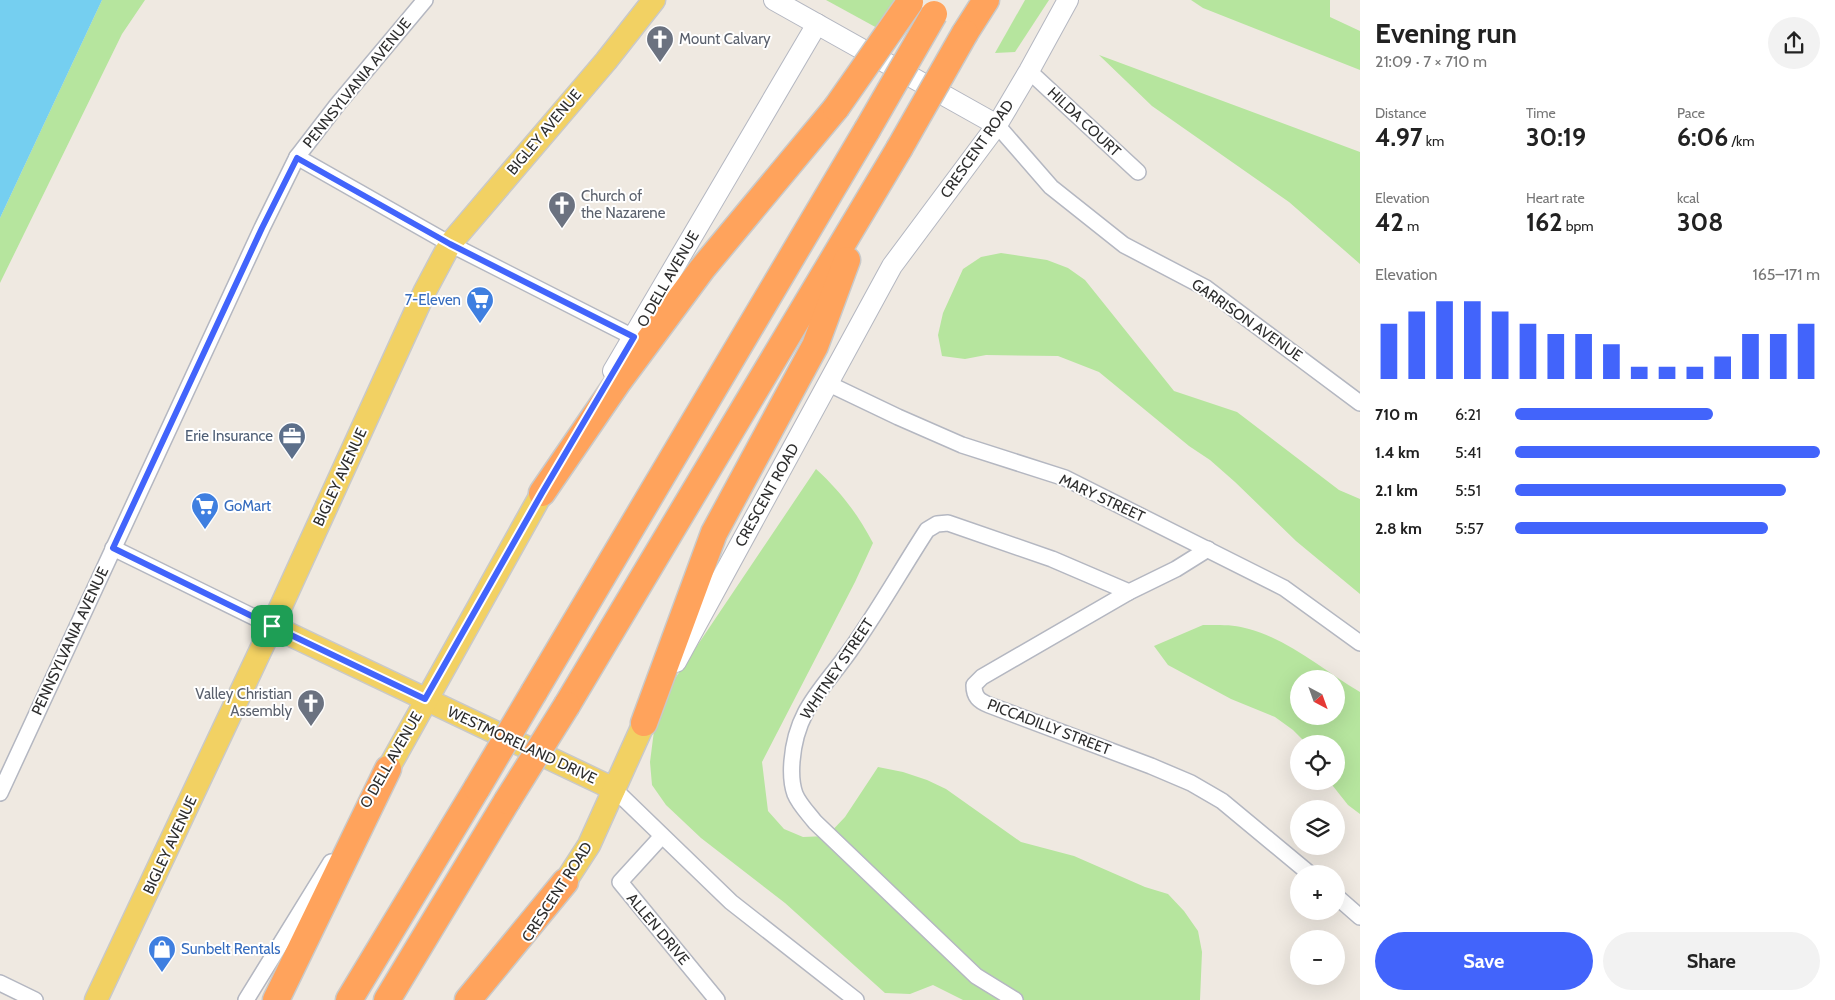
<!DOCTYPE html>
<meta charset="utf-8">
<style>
:root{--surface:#fff;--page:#f2f2f2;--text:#222;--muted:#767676;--accent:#4264fb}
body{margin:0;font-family:Cabin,sans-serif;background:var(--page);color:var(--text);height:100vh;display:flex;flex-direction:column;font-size:19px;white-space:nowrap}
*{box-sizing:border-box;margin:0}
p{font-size:16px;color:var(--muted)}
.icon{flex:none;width:28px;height:28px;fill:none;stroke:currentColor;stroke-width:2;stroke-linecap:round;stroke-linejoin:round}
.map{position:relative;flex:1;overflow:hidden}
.side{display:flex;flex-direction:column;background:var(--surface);width:475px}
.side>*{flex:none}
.needle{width:32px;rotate:139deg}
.fabs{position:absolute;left:1290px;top:670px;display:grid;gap:10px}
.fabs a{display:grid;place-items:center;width:55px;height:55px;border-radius:50%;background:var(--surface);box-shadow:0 5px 20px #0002;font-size:25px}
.pin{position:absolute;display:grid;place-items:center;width:42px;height:42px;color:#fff;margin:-21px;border-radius:10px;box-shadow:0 2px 8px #0006}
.round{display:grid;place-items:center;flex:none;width:52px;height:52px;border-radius:26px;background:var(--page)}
.summary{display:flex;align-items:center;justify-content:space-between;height:85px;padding:0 15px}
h1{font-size:28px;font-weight:800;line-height:38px}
.metrics{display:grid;grid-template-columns:repeat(3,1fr);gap:8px;height:85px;padding:5px 15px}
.metrics div{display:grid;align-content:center}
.metrics b{font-size:25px;font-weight:800}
.metrics small{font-size:14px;font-weight:400}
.metrics p{font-size:14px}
.chart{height:140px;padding:10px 15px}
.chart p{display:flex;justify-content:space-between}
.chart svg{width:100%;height:90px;margin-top:5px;stroke:var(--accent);stroke-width:6}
.button{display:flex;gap:10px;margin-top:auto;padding:10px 15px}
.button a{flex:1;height:58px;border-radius:30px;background:var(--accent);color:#fff;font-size:20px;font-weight:800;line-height:58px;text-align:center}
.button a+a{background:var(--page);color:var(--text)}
ul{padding:0 15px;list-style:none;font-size:16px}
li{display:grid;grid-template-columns:80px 60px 1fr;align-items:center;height:38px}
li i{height:12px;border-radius:6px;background:var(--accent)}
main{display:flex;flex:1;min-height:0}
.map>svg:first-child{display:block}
.green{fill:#b6e59e;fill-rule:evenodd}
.water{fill:#75cff0}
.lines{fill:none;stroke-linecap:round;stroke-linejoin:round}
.street-casing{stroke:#b4b7c1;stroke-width:18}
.secondary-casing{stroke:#b4b7c1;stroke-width:22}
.primary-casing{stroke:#c9c9c9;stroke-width:25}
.highway-casing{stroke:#c9c9c9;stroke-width:29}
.street{stroke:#fff;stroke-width:15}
.secondary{stroke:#fff;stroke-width:20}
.primary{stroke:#f2d163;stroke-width:22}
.highway{stroke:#ffa35c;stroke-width:26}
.highway-bridge-casing{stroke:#c9c9c9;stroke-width:29;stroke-linecap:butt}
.highway-bridge{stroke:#ffa35c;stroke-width:26}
.route-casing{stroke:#fff;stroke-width:10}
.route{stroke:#4264fb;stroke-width:6}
.labels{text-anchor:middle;stroke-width:4;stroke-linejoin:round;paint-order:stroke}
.worship-label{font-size:15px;fill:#5b616d;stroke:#fff;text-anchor:start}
.street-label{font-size:15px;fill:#2e2e2e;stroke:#fff}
.shop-label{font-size:15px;fill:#366cbe;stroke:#fff;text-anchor:start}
.service-label{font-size:15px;fill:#4e5e75;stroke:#fff;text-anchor:end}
</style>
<main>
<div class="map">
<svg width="1360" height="1000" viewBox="0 0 1360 1000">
<rect width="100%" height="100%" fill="#efe9e1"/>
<!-- green -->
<g class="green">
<path d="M 102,0 L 145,0 L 122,34 L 0,283 L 0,218 Z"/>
<path d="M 826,0 L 897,0 L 879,29 Z"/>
<path d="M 1025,0 L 1049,0 L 1015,52 L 995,53 Z"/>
<path d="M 1191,0 L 1330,0 L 1330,17 L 1360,31 L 1360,70 L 1203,8 Z"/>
<path d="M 1099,55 L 1360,152 L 1360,264 L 1289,202 L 1152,106 Z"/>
<path d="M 1001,253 L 1047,260 L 1068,268 L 1085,280 L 1174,391 L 1237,412 L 1339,490 L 1360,499 L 1360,594 L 1296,541 L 1235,482 L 1210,460 L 1189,446 L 1099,372 L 1058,356 L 986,355 L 965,359 L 942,356 L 938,335 L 943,313 L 963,269 L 981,257 Z"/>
<path d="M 816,469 C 841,492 857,513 873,543 L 855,582 L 762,762 L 768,811 L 784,829 L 803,837 L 827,836 L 845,817 L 878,767 L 903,772 L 927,780 L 946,789 L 1021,842 L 1074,856 L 1145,887 L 1168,894 L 1184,911 L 1198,931 L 1202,952 L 1200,1000 L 963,1000 L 933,985 L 910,994 L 885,993 L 785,903 L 701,838 L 666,805 L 652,785 L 650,762 L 656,715 L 666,692 Z"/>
<path d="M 1203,625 C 1218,625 1234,624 1249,629 C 1290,640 1324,671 1360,692 L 1360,814 L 1348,805 L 1329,781 L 1336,781 L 1336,744 L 1307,744 L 1293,730 L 1275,717 L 1231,699 L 1168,665 L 1154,646 ZM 1299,679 L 1336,679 L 1336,716 L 1299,716 Z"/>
</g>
<!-- water -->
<path class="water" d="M 0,0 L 102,0 L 0,218 Z"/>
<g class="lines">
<!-- street casing -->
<g class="street-casing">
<g id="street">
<path d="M 1029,71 L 1138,172"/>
<path d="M 997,125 L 1051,187 L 1124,245 L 1206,288 L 1360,403"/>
<path d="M 297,157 L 450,244 L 633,337"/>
<path d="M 829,384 L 898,417 L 962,445 L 1065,478 L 1284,588 L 1360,643"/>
<path d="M 113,548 L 272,626"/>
<path d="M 1208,549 L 1176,569 L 1129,592 L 982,677 L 974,685 C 974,697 979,701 989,705 L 1151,766 L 1191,783 L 1222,801 L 1310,874"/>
<path d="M 614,789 L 731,902 L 856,1000"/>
<path d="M 0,793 L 262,228 L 297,157 L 337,105 L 425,0"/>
<path d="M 662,836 L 620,882 L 717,1000"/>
<path d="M 1336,896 L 1360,917"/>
<path d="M 0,983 L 35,1000"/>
<path d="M 246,1000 L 331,862"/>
<path d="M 1015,1000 L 976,976 L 815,822 C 808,813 799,804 795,794 C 791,783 791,773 792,761 C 796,710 822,690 849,652 C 877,613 901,570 927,530 L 937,524 L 948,523 L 1052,559 L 1129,592"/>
</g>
</g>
<!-- secondary casing -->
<g class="secondary-casing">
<g id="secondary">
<path d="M 774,0 L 997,125"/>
<path d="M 613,371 L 817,24"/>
<path d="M 676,662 L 892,266 L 997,125 L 1029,71 L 1068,0"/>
</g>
</g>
<!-- primary casing -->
<g class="primary-casing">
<g id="primary">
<path d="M 272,626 L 614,789"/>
<path d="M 388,769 L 542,493"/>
<path d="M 565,882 L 589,845 L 644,723"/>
<path d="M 96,1000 L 272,626 L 425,291 L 450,244 L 606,61 L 654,0"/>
</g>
</g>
<!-- highway casing -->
<g class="highway-casing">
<g id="highway">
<path d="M 965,33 L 986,0"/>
<path d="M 542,493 L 618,382 L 702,269 L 836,108"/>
<path d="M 534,692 L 867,130"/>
<path d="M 567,705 L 899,149"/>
<path d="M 644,723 L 714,533 L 815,346 L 847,260"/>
<path d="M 276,1000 L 388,769"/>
<path d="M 349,1000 L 477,788"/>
<path d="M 387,1000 L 507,801"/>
<path d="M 468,1000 L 565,882"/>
</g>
</g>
<!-- street -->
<use href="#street" class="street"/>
<!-- secondary -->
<use href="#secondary" class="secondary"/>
<!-- primary -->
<use href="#primary" class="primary"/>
<!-- highway -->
<use href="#highway" class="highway"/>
<!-- highway-bridge casing -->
<g class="highway-bridge-casing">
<g id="highway-bridge">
<path d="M 836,108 L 910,2"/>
<path d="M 867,130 L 934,14"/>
<path d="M 899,149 L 965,33"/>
<path d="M 477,788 L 534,692"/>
<path d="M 507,801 L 567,705"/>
</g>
</g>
<!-- highway-bridge -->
<use href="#highway-bridge" class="highway-bridge"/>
</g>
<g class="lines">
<!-- route casing -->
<g class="route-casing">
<path id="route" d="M 297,158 L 450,244 L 634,337 L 542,493 L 425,699 L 272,626 L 113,548 L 262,228 Z"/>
</g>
<!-- route -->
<use href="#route" class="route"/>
</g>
<!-- icons -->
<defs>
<g id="church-pin" transform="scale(1.4375)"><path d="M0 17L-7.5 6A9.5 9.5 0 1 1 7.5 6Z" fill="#6b7280" stroke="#fff"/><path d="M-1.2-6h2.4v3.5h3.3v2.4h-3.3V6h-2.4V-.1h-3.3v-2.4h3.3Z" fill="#fff"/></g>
<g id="supermarket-pin" transform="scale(1.4375)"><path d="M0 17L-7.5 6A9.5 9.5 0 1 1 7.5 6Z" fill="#3f7fe0" stroke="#fff"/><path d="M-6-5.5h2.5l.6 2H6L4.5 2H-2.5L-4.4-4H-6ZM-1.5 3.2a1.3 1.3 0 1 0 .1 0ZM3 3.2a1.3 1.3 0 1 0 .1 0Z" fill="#fff"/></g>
<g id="office-pin" transform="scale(1.4375)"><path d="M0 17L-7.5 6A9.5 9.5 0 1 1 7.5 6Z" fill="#5c6f8a" stroke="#fff"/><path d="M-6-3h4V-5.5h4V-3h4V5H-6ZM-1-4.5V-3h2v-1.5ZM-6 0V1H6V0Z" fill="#fff"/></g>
<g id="shop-pin" transform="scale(1.4375)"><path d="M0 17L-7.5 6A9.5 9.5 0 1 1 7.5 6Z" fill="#3f7fe0" stroke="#fff"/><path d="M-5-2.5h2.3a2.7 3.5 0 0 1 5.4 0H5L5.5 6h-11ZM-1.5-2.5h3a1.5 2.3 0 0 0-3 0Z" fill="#fff"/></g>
</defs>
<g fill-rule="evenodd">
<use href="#church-pin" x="660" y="39"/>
<use href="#church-pin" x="562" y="205"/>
<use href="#supermarket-pin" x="480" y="300"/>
<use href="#office-pin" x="292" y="436"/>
<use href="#supermarket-pin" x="205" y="506"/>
<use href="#church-pin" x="311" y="703"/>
<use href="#shop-pin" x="162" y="949"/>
</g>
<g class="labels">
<!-- worship labels -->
<g class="worship-label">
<text x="679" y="44">Mount Calvary</text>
<text x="581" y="201">Church of<tspan x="581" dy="17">the Nazarene</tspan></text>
<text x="292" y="699" text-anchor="end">Valley Christian<tspan x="292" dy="17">Assembly</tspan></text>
</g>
<!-- street labels -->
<g class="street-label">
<text transform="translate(357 83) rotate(-51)" y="5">PENNSYLVANIA AVENUE</text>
<text transform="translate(1084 122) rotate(43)" y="5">HILDA COURT</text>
<text transform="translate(544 132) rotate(-50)" y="5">BIGLEY AVENUE</text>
<text transform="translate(977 149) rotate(-55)" y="5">CRESCENT ROAD</text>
<text transform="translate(668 279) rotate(-60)" y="5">O DELL AVENUE</text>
<text transform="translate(1247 320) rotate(35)" y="5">GARRISON AVENUE</text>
<text transform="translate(340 477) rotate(-65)" y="5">BIGLEY AVENUE</text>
<text transform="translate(767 495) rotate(-61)" y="5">CRESCENT ROAD</text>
<text transform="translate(1102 498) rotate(25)" y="5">MARY STREET</text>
<text transform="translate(70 641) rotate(-65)" y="5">PENNSYLVANIA AVENUE</text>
<text transform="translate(837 669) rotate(-56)" y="5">WHITNEY STREET</text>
<text transform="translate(1049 727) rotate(21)" y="5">PICCADILLY STREET</text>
<text transform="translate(522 745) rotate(25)" y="5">WESTMORELAND DRIVE</text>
<text transform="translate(391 760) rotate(-60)" y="5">O DELL AVENUE</text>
<text transform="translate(170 845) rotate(-65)" y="5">BIGLEY AVENUE</text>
<text transform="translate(557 892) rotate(-57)" y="5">CRESCENT ROAD</text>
<text transform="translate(658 929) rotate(50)" y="5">ALLEN DRIVE</text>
</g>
<!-- shop labels -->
<g class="shop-label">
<text x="461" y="305" text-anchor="end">7-Eleven</text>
<text x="224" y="511">GoMart</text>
<text x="181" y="954">Sunbelt Rentals</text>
</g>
<!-- service labels -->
<g class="service-label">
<text x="273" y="441">Erie Insurance</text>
</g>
</g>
</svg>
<div class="fabs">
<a><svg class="needle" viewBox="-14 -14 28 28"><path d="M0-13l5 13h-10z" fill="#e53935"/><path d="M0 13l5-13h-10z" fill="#767676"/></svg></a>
<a><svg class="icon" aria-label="locate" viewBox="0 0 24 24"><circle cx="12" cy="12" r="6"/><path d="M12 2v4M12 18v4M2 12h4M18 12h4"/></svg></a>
<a><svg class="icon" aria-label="layers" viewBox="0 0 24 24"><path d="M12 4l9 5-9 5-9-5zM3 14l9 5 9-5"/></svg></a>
<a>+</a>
<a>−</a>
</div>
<div class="pin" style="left:272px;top:626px;background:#1e9e55"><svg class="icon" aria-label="arrive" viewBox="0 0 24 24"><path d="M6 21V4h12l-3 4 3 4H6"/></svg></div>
</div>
<section class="side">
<div class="summary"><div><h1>Evening run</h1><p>21:09 · 7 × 710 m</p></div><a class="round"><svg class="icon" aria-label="share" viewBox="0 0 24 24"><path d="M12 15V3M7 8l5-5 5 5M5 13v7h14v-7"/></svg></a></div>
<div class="metrics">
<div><p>Distance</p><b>4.97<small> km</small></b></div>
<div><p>Time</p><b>30:19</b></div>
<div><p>Pace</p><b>6:06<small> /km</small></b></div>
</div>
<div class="metrics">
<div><p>Elevation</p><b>42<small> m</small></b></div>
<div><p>Heart rate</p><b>162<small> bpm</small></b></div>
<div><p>kcal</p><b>308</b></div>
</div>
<div class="chart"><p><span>Elevation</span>165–171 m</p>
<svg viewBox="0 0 160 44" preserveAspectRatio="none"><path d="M5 44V17M15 44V11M25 44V6M35 44V6M45 44V11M55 44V17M65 44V22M75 44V22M85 44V27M95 44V38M105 44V38M115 44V38M125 44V33M135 44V22M145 44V22M155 44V17"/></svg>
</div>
<ul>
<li><b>710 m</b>6:21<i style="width:65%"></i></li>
<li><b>1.4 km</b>5:41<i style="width:100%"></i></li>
<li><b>2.1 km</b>5:51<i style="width:89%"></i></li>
<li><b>2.8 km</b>5:57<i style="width:83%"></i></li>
</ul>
<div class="button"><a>Save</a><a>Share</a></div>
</section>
</main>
